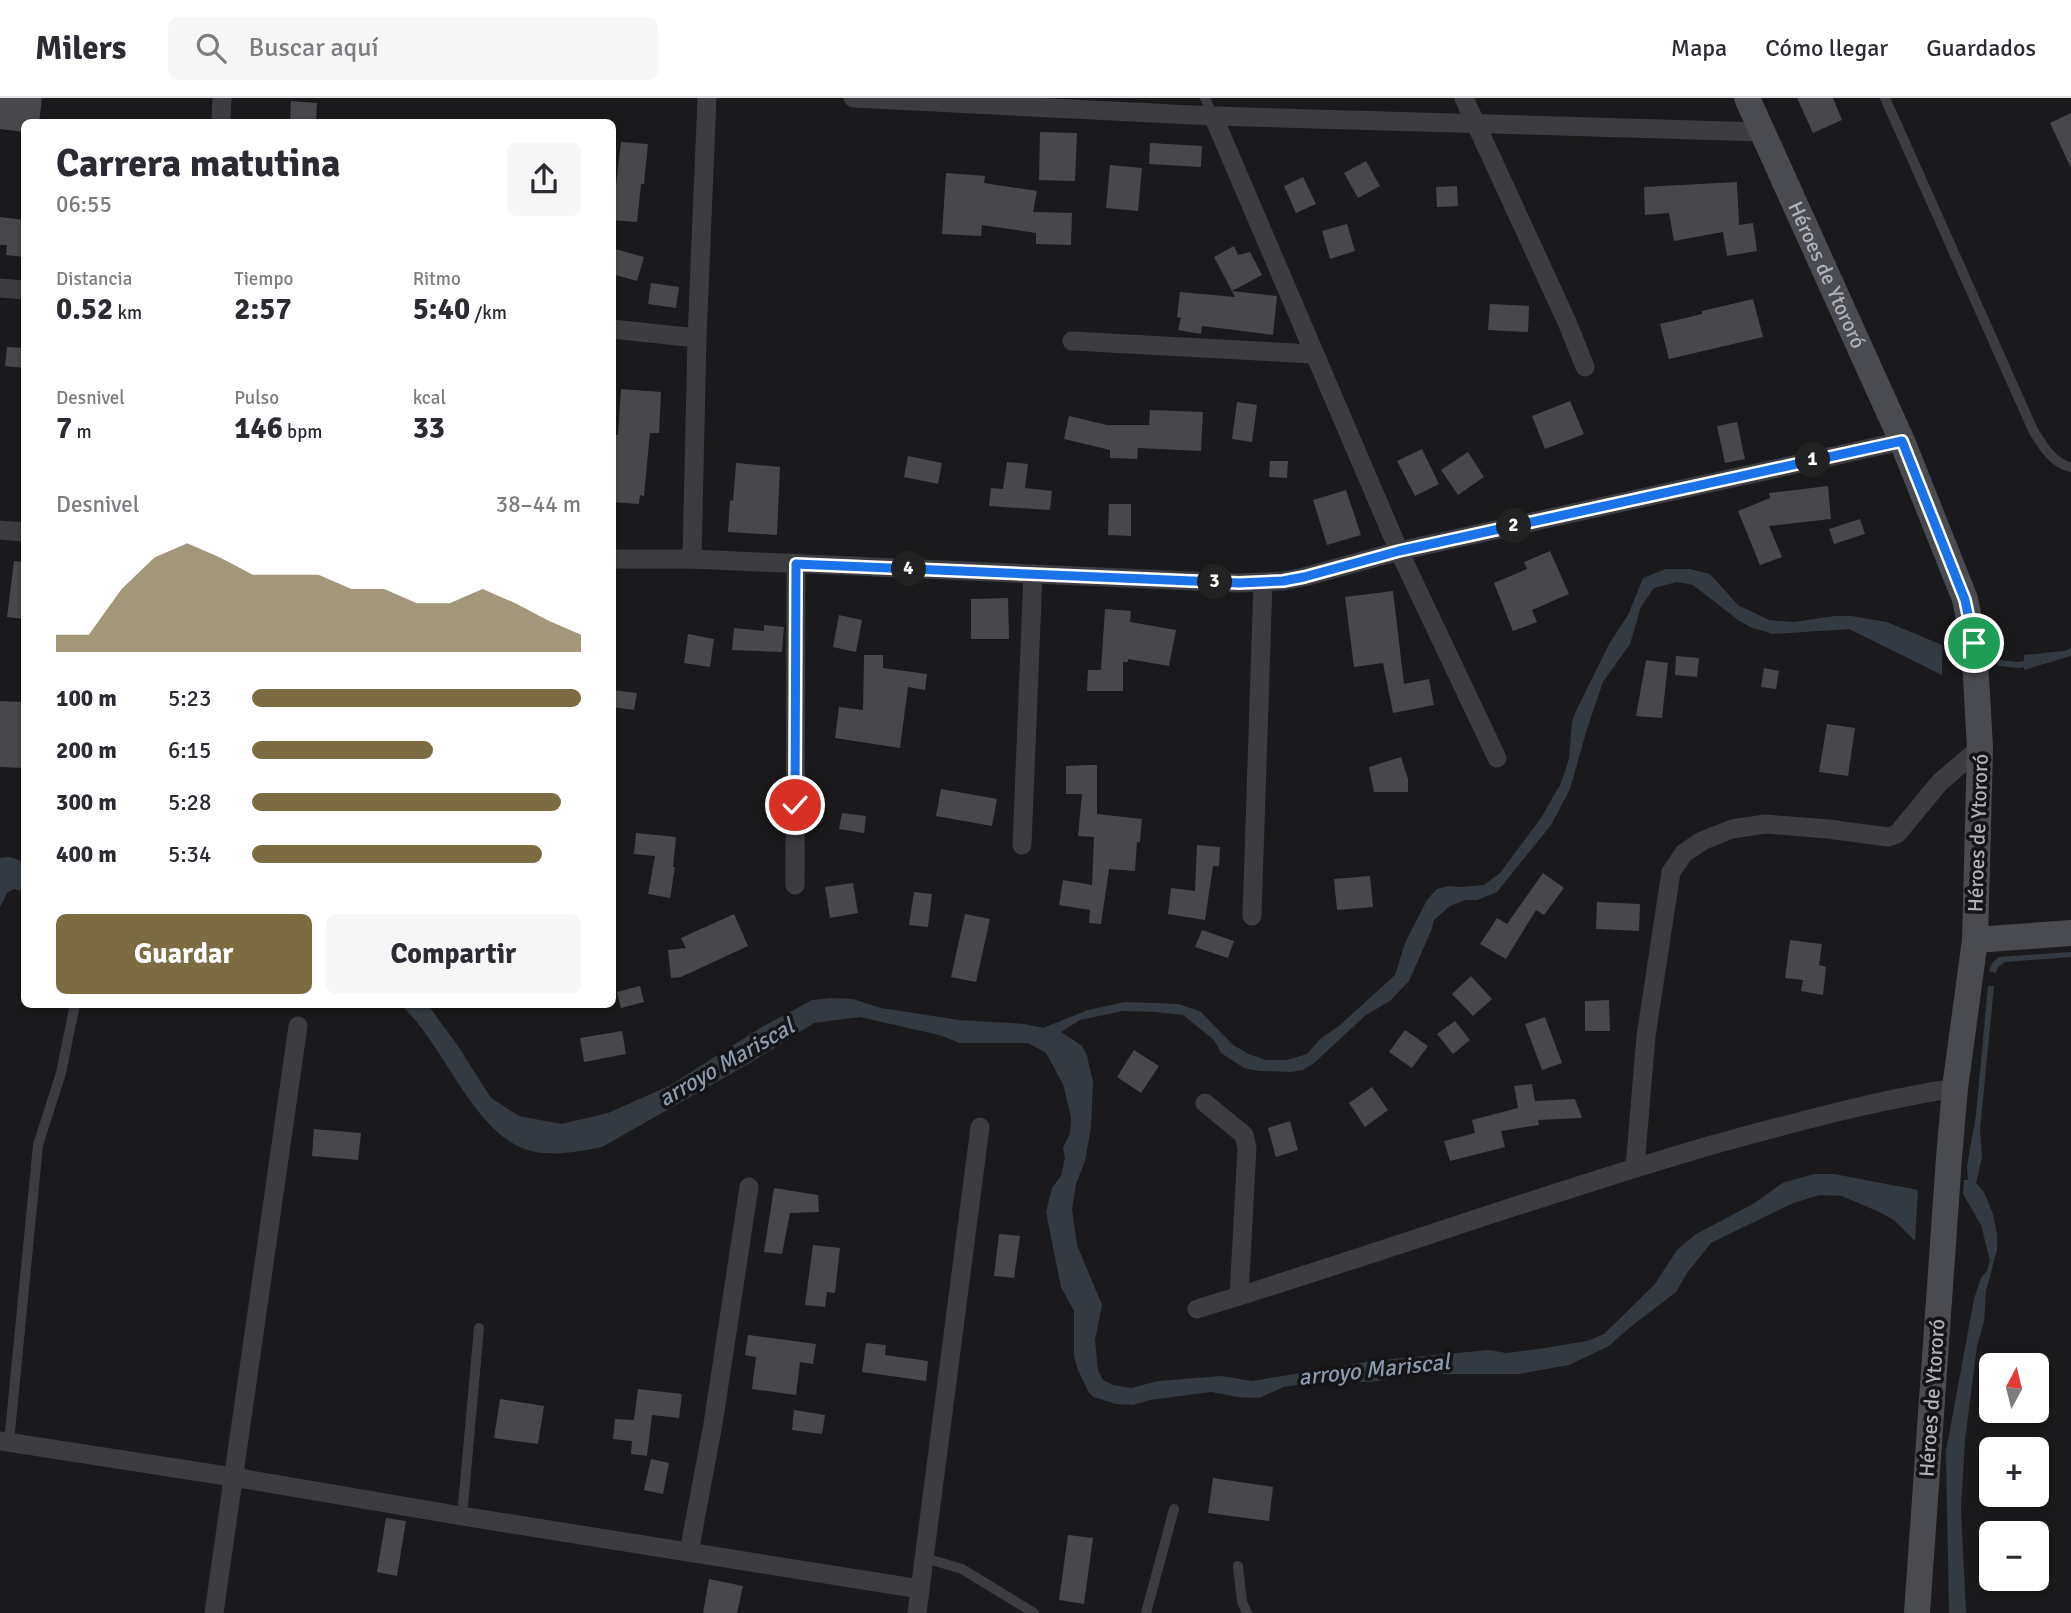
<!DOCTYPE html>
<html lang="es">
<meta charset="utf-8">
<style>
:root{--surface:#fff;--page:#f7f7f7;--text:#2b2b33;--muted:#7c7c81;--line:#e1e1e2;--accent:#7b6c41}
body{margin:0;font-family:Signika,sans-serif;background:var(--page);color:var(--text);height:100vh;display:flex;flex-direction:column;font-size:26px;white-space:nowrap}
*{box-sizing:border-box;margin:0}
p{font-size:23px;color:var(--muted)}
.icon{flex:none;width:38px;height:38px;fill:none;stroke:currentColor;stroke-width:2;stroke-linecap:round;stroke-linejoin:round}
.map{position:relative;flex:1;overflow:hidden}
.drawer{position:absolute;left:21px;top:21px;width:595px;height:889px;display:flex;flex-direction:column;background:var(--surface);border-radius:10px;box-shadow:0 2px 5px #0004}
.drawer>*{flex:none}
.needle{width:46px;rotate:7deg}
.tools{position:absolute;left:1979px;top:1255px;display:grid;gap:14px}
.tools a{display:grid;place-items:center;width:70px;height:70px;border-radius:10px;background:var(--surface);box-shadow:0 2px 5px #0004;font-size:35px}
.pin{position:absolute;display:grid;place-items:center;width:60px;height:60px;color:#fff;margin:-30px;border:4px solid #fff;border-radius:50%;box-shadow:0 2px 7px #0007}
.km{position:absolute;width:35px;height:35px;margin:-18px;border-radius:50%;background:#222;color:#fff;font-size:19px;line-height:35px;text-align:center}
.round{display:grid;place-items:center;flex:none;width:74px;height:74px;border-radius:10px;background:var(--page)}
.summary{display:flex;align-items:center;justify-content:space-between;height:119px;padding:0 35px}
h1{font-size:38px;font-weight:700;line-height:52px}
.stats{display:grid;grid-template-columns:repeat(3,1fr);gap:10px;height:119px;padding:7px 35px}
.stats div{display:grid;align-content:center}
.stats b{font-size:30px;font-weight:700}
.stats small{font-size:19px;font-weight:400}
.stats p{font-size:19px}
.chart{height:196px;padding:14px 35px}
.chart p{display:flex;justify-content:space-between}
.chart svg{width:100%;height:126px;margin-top:7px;fill:var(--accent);opacity:.7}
.action{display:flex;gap:14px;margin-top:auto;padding:14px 35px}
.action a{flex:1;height:80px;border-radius:10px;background:var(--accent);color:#fff;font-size:28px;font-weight:700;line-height:80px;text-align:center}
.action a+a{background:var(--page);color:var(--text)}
ul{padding:0 35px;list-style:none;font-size:23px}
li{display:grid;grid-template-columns:112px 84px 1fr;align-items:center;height:52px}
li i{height:18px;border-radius:9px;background:var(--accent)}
header{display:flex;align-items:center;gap:42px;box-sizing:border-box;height:98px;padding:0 35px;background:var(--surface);border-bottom:2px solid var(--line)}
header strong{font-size:33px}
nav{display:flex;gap:38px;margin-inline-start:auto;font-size:24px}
.search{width:490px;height:63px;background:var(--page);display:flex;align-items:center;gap:18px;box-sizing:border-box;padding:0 24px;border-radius:10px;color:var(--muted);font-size:26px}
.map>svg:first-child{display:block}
.water{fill:#343a41}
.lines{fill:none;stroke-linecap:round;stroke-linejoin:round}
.stream{stroke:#343a41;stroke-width:6}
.building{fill:#48474c}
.lane{stroke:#3c3c41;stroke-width:10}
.street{stroke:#3c3c41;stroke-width:19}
.secondary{stroke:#4a4b50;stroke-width:26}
.route-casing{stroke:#fff;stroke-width:14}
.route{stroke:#1a73e8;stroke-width:9}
.labels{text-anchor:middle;stroke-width:7;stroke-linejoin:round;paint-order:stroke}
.street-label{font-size:21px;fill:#aeb1ba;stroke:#151517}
.water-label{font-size:23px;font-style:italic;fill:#8a9bb0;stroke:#151517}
</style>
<header>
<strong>Milers</strong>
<div class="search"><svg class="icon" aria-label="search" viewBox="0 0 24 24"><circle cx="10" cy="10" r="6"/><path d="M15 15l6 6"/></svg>Buscar aquí</div>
<nav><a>Mapa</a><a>Cómo llegar</a><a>Guardados</a></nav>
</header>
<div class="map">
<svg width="2071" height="1515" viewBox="0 0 2071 1515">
<rect width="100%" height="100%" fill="#1a1a1c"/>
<!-- water -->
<g class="water">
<path d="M 1666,471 L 1690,471 L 1710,476 L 1738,507 L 1769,522 L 1794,524 L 1834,518 L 1851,518 L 1887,524 L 1942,547 L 1942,577 L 1849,531 L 1773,536 L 1750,529 L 1738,522 L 1693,487 L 1677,484 L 1654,490 L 1641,509 L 1630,546 L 1603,584 L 1587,631 L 1570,691 L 1551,727 L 1497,794 L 1477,802 L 1465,802 L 1450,808 L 1434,822 L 1431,833 L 1409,883 L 1390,903 L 1366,917 L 1314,965 L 1303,972 L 1291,974 L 1259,973 L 1244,970 L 1221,955 L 1214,942 L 1183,917 L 1156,914 L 1123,913 L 1080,922 L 1061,934 L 1082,948 L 1087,958 L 1093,984 L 1091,1029 L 1085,1063 L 1076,1086 L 1072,1111 L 1077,1147 L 1102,1207 L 1095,1242 L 1098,1272 L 1103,1282 L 1113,1287 L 1131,1290 L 1158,1283 L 1221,1278 L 1252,1283 L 1371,1263 L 1489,1252 L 1506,1255 L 1545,1250 L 1587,1243 L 1604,1236 L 1655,1186 L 1677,1152 L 1696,1136 L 1755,1105 L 1782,1085 L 1814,1076 L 1834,1076 L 1918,1092 L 1915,1143 L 1894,1122 L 1877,1113 L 1842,1098 L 1819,1097 L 1791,1106 L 1711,1145 L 1687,1175 L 1676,1194 L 1628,1231 L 1609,1248 L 1569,1267 L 1519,1276 L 1419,1276 L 1370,1284 L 1324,1283 L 1284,1289 L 1259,1300 L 1237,1299 L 1211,1294 L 1150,1302 L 1133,1307 L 1116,1306 L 1094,1299 L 1089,1295 L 1078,1272 L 1074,1258 L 1074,1213 L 1061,1189 L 1046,1114 L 1052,1090 L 1061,1078 L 1065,1060 L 1063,1050 L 1070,1035 L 1071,1020 L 1063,986 L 1046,955 L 1028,945 L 960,945 L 939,937 L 860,919 L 814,925 L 750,965 L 602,1049 C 578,1054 546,1060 522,1050 C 471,1029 442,944 401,907 L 428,907 L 458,948 L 491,1000 L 519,1018 L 561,1026 L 608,1015 L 669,988 L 762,929 L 812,902 L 832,900 L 853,901 L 881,910 L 959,922 L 1025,926 L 1043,930 L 1088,912 L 1125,904 L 1179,906 L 1201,914 L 1233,947 L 1249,956 L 1265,962 L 1287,962 L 1307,956 L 1320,941 L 1339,928 L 1395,877 L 1405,845 L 1427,802 L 1437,791 L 1448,788 L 1462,789 L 1484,787 L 1500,775 L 1541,720 L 1561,685 L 1569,661 L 1572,624 L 1575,615 L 1609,546 L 1628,517 L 1643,480 Z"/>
<path d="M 2071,550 L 2071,558 L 2024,572 L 2024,557 L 2064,553 Z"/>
<path d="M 10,759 L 24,764 L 24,794 L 14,791 L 7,795 L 0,809 L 0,760 Z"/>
<path d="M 2071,854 L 2071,859 L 2005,864 L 1998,869 L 1996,875 L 1989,873 L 1992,865 L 1999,859 Z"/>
<path d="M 1988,888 L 1994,888 L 1980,1032 L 1982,1059 L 1976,1085 L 1984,1094 L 1993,1116 L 1997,1136 L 1997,1152 L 1986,1193 L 1984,1224 L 1977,1248 L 1965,1342 L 1961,1411 L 1966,1515 L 1949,1515 L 1946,1353 L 1974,1201 L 1981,1180 L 1987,1173 L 1990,1163 L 1981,1127 L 1963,1096 L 1964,1082 L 1968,1082 L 1967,1068 L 1976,1017 Z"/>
</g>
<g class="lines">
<!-- stream -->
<path class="stream" d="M 2000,565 L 2019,567 L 2032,564"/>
</g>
<!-- building -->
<g class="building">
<path d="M 0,0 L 42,0 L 39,24 L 24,24 L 24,34 L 0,31 Z"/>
<path d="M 1797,0 L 1833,0 L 1842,22 L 1813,35 Z"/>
<path d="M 291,3 L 317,5 L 316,24 L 290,24 Z"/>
<path d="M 2071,15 L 2071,70 L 2050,25 Z"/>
<path d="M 1040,34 L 1077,35 L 1075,83 L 1039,82 Z"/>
<path d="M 621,44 L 648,46 L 644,86 L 641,86 L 637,124 L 612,122 Z"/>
<path d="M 1150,45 L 1202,48 L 1201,69 L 1149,66 Z"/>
<path d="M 1366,63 L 1380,88 L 1358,100 L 1344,75 Z"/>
<path d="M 1110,67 L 1142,70 L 1138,113 L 1106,110 Z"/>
<path d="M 946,75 L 985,78 L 984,85 L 1037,93 L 1033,114 L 1072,115 L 1071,147 L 1036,146 L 1036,135 L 982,127 L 981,138 L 942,136 Z"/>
<path d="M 1303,79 L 1316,106 L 1296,115 L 1284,88 Z"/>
<path d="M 1737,84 L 1739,127 L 1753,125 L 1757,153 L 1727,158 L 1723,134 L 1674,143 L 1669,115 L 1645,117 L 1644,89 Z"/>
<path d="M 1457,88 L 1458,108 L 1437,109 L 1436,89 Z"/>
<path d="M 0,119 L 24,122 L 24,159 L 6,157 L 7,147 L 0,147 Z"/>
<path d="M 1347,126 L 1355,153 L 1330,161 L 1322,133 Z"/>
<path d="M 1234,148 L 1238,157 L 1250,154 L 1262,177 L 1232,193 L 1214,159 Z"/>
<path d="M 615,151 L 644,159 L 637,183 L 612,176 Z"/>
<path d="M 651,185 L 679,189 L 676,210 L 648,206 Z"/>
<path d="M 1232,193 L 1277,198 L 1273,237 L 1202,228 L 1201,236 L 1178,232 L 1181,220 L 1177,219 L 1180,194 L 1235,199 Z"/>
<path d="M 1753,201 L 1763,239 L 1669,261 L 1660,226 L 1702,216 L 1702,213 Z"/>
<path d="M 1490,206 L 1529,208 L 1528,234 L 1488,232 Z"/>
<path d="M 7,249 L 24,250 L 24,270 L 5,268 Z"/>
<path d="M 621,291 L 661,294 L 659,335 L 650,335 L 644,398 L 640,397 L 639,406 L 612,404 L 615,357 L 612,357 L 612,336 L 618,337 Z"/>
<path d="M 1570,303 L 1584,336 L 1545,351 L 1532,318 Z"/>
<path d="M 1237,304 L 1257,307 L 1252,344 L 1232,341 Z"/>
<path d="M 1150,312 L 1203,314 L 1201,353 L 1138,350 L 1137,361 L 1110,360 L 1110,352 L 1064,341 L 1069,318 L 1107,327 L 1149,327 Z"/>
<path d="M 1737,324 L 1745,361 L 1725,365 L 1717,328 Z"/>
<path d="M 1422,351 L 1439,386 L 1415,398 L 1397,363 Z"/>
<path d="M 1468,354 L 1484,379 L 1458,397 L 1441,372 Z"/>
<path d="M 908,358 L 942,365 L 938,386 L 904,379 Z"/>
<path d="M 1270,363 L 1288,363 L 1287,380 L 1269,379 Z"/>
<path d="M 1007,364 L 1028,366 L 1025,390 L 1052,393 L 1050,412 L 989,408 L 991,390 L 1003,391 Z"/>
<path d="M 736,365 L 780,369 L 777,437 L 728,434 L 730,402 L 733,403 Z"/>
<path d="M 1828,388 L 1831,421 L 1769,428 L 1782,459 L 1760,467 L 1738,413 L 1770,400 L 1769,395 Z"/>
<path d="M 1346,392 L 1361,437 L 1327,447 L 1313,402 Z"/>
<path d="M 1109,406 L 1131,406 L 1131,438 L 1108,437 Z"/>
<path d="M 1860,421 L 1865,436 L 1834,446 L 1829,431 Z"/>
<path d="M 1550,453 L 1569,496 L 1532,512 L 1537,524 L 1513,533 L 1494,485 L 1527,471 L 1524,464 Z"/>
<path d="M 14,463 L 24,464 L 24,521 L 7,519 Z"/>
<path d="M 1393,493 L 1404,586 L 1429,581 L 1434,607 L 1393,615 L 1383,565 L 1354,569 L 1345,499 Z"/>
<path d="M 1008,500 L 1009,541 L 971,541 L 971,501 Z"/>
<path d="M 1105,511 L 1131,513 L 1130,524 L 1176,532 L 1169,568 L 1128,561 L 1128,564 L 1123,564 L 1123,593 L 1087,593 L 1088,572 L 1101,572 Z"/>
<path d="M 839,517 L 862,522 L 856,554 L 833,549 Z"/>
<path d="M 764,527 L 784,529 L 782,554 L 732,552 L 734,530 L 764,533 Z"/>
<path d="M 688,536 L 714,541 L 710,569 L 684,565 Z"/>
<path d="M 864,557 L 883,557 L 883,570 L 927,576 L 925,592 L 908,589 L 900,650 L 835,640 L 839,609 L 863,612 Z"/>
<path d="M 1676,558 L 1699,560 L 1697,579 L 1675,577 Z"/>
<path d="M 1646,562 L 1668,565 L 1662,620 L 1636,618 Z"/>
<path d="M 1764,570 L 1779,573 L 1776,591 L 1761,589 Z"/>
<path d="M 612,592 L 637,595 L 634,612 L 612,609 Z"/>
<path d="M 0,603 L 24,604 L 24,670 L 0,669 Z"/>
<path d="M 1827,626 L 1855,630 L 1848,678 L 1819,674 Z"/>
<path d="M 1401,659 L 1408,681 L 1408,694 L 1374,694 L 1369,669 Z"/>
<path d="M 1086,667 L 1097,667 L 1097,716 L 1142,721 L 1140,744 L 1137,744 L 1135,773 L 1109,771 L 1101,826 L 1089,825 L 1090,812 L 1059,807 L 1063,782 L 1092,787 L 1094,739 L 1078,738 L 1082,696 L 1066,696 L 1066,668 Z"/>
<path d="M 941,691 L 997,701 L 992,728 L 936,718 Z"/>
<path d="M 842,715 L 866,718 L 864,735 L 839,731 Z"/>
<path d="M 636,735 L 676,739 L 673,769 L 675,769 L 670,800 L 648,796 L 655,758 L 634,756 Z"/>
<path d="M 1197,747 L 1220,749 L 1219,768 L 1213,768 L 1205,822 L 1168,816 L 1171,790 L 1195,793 Z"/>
<path d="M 1543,775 L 1564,790 L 1544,817 L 1536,812 L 1506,861 L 1480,846 L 1497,820 L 1507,826 Z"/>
<path d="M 1370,778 L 1373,809 L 1337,812 L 1334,781 Z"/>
<path d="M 853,785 L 858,815 L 830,820 L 825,789 Z"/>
<path d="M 914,794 L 932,796 L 928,829 L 909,827 Z"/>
<path d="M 1597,804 L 1640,806 L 1639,833 L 1596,831 Z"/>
<path d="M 734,816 L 748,848 L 681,879 L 671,880 L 668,852 L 686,850 L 681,840 Z"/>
<path d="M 965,816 L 990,821 L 976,884 L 951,879 Z"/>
<path d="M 1202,832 L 1234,843 L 1228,860 L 1195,849 Z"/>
<path d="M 1790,842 L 1822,846 L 1819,867 L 1826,869 L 1823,897 L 1801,893 L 1803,882 L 1785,880 Z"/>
<path d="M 1471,878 L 1492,901 L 1473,918 L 1452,896 Z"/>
<path d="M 640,888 L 644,904 L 621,910 L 617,894 Z"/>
<path d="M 1609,902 L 1610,933 L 1585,933 L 1585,903 Z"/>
<path d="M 1545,919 L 1562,965 L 1542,972 L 1525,926 Z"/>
<path d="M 1455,923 L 1470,942 L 1453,956 L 1437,936 Z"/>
<path d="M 1405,932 L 1428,948 L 1412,970 L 1389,954 Z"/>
<path d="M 622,933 L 626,956 L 584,964 L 580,940 Z"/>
<path d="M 1134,952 L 1159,968 L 1141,995 L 1117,979 Z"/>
<path d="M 1532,986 L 1535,1003 L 1575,1001 L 1582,1020 L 1538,1022 L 1539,1027 L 1501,1033 L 1505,1049 L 1450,1063 L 1444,1043 L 1475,1035 L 1472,1022 L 1518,1010 L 1514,988 Z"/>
<path d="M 1372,989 L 1388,1012 L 1365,1029 L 1349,1005 Z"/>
<path d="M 1290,1023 L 1298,1052 L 1276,1059 L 1268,1030 Z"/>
<path d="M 314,1031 L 361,1035 L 358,1062 L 312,1058 Z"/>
<path d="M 774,1090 L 818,1097 L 819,1114 L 790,1115 L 782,1156 L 764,1154 Z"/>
<path d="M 999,1136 L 1020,1138 L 1014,1180 L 994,1178 Z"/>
<path d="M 813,1147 L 840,1150 L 835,1195 L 827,1194 L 825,1209 L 805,1207 Z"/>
<path d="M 748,1237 L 816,1246 L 813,1266 L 800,1264 L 796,1297 L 752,1291 L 756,1259 L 745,1257 Z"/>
<path d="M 866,1245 L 886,1247 L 885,1257 L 928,1263 L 926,1283 L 862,1274 Z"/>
<path d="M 638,1291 L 682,1296 L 679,1320 L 652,1317 L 647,1358 L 631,1356 L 632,1343 L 613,1341 L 615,1321 L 634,1322 Z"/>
<path d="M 500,1301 L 544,1308 L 538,1346 L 494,1340 Z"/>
<path d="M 794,1312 L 825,1317 L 822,1336 L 792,1332 Z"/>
<path d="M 651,1361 L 669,1365 L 663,1396 L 644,1392 Z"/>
<path d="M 1213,1380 L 1273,1389 L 1269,1423 L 1208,1415 Z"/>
<path d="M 386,1420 L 406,1423 L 397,1478 L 377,1474 Z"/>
<path d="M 1068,1437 L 1093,1440 L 1084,1506 L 1059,1502 Z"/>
<path d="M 709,1481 L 743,1488 L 737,1515 L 703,1515 Z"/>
</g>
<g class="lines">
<!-- lane -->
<g class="lane">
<path d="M 1205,0 L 1213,18"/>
<path d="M 1885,0 L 2033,332 C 2042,347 2053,366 2071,369"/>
<path d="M 9,1344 L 38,1047 L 61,975 L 75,906"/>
<path d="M 462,1418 L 479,1230"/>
<path d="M 925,1460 L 962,1471 L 1034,1515"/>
<path d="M 1238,1468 L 1242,1504 L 1247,1515"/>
<path d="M 1146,1515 L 1174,1411"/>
</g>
<!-- street -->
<g class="street">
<path d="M 853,0 L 1213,18 L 1764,34"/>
<path d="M 1464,0 L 1567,224 L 1585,269"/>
<path d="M 1213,18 L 1399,453 L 1497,660"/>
<path d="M 221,24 L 222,0"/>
<path d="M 0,190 L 24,192"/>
<path d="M 612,231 L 697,240"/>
<path d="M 1072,243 L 1313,256"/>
<path d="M 0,432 L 24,434"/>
<path d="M 612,461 L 692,461 L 1239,485 L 1283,483 L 1304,479 L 1399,453 L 1902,343"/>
<path d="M 692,461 L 697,240 L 707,0"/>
<path d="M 1022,747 L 1033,476"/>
<path d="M 795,787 L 796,466"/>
<path d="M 1252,818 L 1263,484"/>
<path d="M 1205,1005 L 1244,1037 L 1247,1050 L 1239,1198"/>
<path d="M 1635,1069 L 1646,938 L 1671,774 L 1684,755 L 1702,743 L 1732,731 L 1765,726 L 1828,731 L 1888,739 L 1897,736 L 1940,684 L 1980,650"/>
<path d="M 1197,1211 C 1369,1159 1539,1097 1712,1047 C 1793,1025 1872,1003 1955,990"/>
<path d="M 0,1343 L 233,1379 L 462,1418 L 920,1491"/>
<path d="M 689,1454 L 713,1326 L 749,1089"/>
<path d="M 214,1515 L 298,928"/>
<path d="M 917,1515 L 980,1029"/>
</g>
<!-- secondary -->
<g class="secondary">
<path id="s1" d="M 1747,0 L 1902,343 L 1965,501 L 1974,545 L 1980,650 L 1975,842 L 1955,990 L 1949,1060 L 1917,1515"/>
<path d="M 1975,842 L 2071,835"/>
</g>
</g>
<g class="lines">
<!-- route casing -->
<g class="route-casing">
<path id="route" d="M 795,707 L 796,466 L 1239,485 L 1283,483 L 1304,479 L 1399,453 L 1902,343 L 1965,502 L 1974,545"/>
</g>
<!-- route -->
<use href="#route" class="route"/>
</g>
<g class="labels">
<!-- street labels -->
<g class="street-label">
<text dy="7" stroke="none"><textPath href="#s1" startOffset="194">Héroes de Ytororó</textPath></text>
<text transform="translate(1978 735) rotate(-88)" y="7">Héroes de Ytororó</text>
<text transform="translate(1932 1300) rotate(-86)" y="7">Héroes de Ytororó</text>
</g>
<!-- water labels -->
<g class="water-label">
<text transform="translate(726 964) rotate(-30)" y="8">arroyo Mariscal</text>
<text transform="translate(1374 1271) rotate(-6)" y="8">arroyo Mariscal</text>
</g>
</g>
</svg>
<div class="tools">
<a><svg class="needle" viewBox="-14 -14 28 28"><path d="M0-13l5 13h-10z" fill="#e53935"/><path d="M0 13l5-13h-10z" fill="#7c7c81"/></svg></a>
<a>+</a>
<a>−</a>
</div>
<div class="pin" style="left:1974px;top:545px;background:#1e9e55"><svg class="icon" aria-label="arrive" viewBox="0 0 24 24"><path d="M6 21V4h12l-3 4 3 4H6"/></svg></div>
<div class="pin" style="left:795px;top:707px;background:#d93025"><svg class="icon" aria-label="check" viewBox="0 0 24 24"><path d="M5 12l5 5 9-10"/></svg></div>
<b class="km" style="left:1813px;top:362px">1</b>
<b class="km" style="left:1514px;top:428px">2</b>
<b class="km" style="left:1215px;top:484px">3</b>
<b class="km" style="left:909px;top:471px">4</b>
<section class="drawer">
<div class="summary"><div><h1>Carrera matutina</h1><p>06:55</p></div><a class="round"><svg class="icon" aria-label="share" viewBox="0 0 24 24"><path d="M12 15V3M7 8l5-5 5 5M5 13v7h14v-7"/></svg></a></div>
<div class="stats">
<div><p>Distancia</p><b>0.52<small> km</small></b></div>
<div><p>Tiempo</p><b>2:57</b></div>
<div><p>Ritmo</p><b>5:40<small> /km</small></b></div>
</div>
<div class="stats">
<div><p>Desnivel</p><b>7<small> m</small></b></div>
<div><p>Pulso</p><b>146<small> bpm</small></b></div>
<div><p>kcal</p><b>33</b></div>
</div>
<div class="chart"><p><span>Desnivel</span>38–44 m</p>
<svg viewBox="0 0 160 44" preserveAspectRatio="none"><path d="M0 44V38L10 38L20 22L30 11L40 6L50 11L60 17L70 17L80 17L90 22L100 22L110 27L120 27L130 22L140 27L150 33L160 38V44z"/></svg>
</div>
<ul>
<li><b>100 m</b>5:23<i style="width:100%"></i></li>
<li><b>200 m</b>6:15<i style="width:55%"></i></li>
<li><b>300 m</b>5:28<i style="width:94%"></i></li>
<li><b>400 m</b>5:34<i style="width:88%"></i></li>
</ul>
<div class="action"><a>Guardar</a><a>Compartir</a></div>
</section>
</div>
